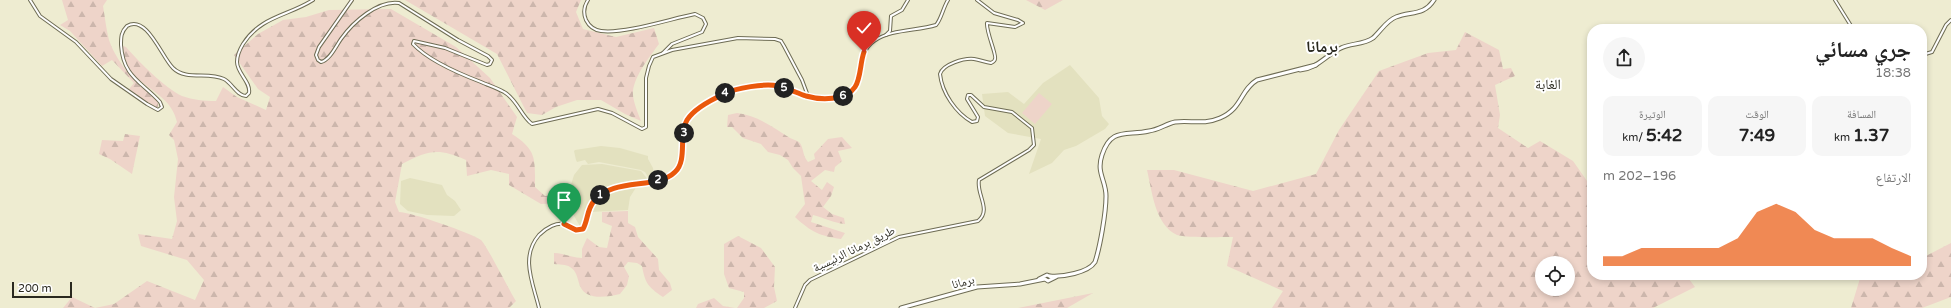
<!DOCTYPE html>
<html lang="ar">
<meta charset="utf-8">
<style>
:root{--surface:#fff;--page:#f6f6f6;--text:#222;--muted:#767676;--accent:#ea580c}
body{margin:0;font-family:"Varela Round","Noto Naskh Arabic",sans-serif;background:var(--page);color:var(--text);direction:rtl;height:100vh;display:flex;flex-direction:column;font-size:15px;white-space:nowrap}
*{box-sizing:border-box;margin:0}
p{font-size:13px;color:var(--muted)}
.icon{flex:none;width:22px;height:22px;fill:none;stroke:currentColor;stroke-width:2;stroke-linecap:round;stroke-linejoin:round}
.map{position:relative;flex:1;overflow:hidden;direction:ltr}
.side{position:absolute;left:1587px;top:24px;width:340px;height:256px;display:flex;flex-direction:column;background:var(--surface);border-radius:16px;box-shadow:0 2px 6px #0003;direction:rtl}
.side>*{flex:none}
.tools{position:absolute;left:1535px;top:256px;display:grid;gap:8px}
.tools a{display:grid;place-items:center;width:40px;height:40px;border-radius:50%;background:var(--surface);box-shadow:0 2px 6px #0003;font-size:20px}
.scale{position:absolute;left:12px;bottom:10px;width:60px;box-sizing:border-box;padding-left:4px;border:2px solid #2a291f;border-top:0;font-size:11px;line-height:14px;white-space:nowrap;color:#2a291f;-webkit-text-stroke:3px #fff;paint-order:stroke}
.pin{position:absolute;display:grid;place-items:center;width:34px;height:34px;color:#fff;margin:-41px -17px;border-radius:50% 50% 50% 0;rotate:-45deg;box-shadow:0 0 4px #0007}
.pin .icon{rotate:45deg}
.km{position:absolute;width:20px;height:20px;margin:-10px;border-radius:50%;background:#222;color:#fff;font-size:11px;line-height:20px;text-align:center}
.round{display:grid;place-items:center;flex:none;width:42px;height:42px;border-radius:21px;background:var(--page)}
.head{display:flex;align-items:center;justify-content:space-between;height:68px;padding:0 16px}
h1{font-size:22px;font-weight:800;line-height:30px}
.stats{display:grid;grid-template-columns:repeat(3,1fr);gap:6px;height:68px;padding:4px 16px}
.stats div{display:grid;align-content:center;border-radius:10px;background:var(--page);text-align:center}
.stats b{font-size:17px;font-weight:800}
.stats small{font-size:11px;font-weight:400}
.stats p{font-size:11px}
.chart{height:112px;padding:8px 16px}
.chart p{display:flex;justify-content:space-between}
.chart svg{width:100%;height:72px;margin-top:4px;fill:var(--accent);opacity:.7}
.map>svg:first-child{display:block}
.built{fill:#e3e1bf}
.grass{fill:#eed4c9}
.forest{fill:url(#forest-firs);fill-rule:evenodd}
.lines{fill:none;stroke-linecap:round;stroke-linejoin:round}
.minor-casing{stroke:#6e6c54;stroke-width:4}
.major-casing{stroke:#6e6c54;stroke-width:5}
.minor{stroke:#fff;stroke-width:2}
.major{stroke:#fff;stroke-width:3}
.route-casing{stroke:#fff;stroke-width:8}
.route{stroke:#ea580c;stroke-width:5}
.labels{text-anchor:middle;stroke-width:4;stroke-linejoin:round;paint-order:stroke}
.street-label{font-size:12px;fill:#2a291f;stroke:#fff}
.quarter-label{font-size:14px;fill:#2a291f;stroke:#fff}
.district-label{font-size:16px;font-weight:bold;fill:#2a291f;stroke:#fff}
</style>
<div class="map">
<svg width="1951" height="308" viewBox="0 0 1951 308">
<defs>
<pattern id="forest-firs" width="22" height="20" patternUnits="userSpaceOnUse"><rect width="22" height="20" fill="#eed4c9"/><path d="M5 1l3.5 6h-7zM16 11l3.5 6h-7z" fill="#ccb6ac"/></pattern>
</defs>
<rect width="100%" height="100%" fill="#eeecd1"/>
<!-- built -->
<g class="built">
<path d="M 1070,65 L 1099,98 L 1102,116 L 1109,124 L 1105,129 L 1076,146 L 1064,150 L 1052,163 L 1029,174 L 1041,139 L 1008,133 L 985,116 L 982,94 L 1008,92 L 1024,104 L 1043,83 Z"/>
<path d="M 601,146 L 620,148 L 648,156 L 648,159 L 653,168 L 654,178 L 650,180 L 645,172 L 641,170 L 599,162 L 588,164 L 585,160 L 577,162 L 576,160 L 574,151 L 575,150 Z"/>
<path d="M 602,164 L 641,171 L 649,181 L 606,191 L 593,201 L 584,225 L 581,228 L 570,209 L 573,203 L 569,191 L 574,175 L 582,165 Z"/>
<path d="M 410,178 L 442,185 L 447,195 L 455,201 L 461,210 L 454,216 L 427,215 L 408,211 L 400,204 L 401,181 Z"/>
<path d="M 637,186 L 630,197 L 628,210 L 590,212 L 593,204 L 607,193 L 615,189 Z"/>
</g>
<!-- grass -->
<path class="grass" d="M 1039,93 L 1052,104 L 1035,124 L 1022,113 Z"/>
<!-- forest -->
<g class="forest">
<path d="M 62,0 L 107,0 L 103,6 C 105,17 106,29 109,40 C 118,66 138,84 158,101 L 158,108 L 145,101 L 129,89 L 134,83 L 112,60 L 102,66 L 70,31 L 60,25 L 68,20 Z"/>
<path d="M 405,0 L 581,0 L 576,12 L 583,29 L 616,37 L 654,28 L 659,44 C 650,56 635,75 633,91 C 632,100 638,113 641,121 L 625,114 L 601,100 L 577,100 L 556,107 L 542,115 L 527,113 L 497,54 Z"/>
<path d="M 1026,0 L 1063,0 L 1045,10 Z"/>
<path d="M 391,9 L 456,47 L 490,78 L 517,117 L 512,134 C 537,150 535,159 535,187 L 545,196 L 559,195 L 568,197 L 567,203 L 541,204 L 509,185 L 509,174 L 491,170 L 467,176 L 466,160 C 438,148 429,150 402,164 L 395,202 L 399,212 C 411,212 471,233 481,240 C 486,244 510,292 516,301 L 509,308 L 63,308 L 72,297 L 95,308 L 114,304 L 147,281 L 195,300 L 204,280 L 187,260 L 141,246 L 138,234 L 172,239 L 177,221 L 174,197 L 178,159 L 174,140 L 169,135 L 177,122 C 170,87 124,88 123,46 L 126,47 C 139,62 164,87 182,96 C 193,100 204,101 216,101 L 223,87 L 237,97 L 266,110 L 270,97 L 258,89 L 234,55 L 258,34 L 283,20 L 306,17 L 329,10 Z"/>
<path d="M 1465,32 L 1499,50 L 1503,69 L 1511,68 L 1515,76 L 1495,85 L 1500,115 L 1498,128 L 1528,148 L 1540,141 L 1573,161 L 1592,188 L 1592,275 L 1686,275 L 1695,287 L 1653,308 L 1272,308 L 1283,291 L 1227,266 L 1233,237 C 1222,237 1185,238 1177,235 C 1155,225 1152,191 1147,170 L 1174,170 L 1253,191 L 1316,174 L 1339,130 L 1379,71 L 1428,53 L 1456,50 ZM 1542,263 L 1568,263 L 1568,289 L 1542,289 Z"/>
<path d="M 737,113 C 757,115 774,128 790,138 C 793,139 797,141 799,142 C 804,147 802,155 808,162 L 815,159 L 814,154 L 828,139 L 842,137 L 852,148 L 838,151 L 842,161 L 835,167 L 834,172 L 825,170 L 811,181 L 822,190 L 827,182 L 834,187 L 831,196 L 823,207 L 832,214 L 844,218 L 845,224 C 833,223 825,218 813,215 L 811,222 L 845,233 L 841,239 C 820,236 811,232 795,217 L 805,204 L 801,176 L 793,168 L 788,160 L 780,155 L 768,152 L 761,144 L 743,138 L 732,127 L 727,127 L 728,115 Z"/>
<path d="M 125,134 L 140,136 L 132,174 L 110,159 L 99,154 L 102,140 L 123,141 Z"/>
<path d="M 628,211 L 628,223 L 635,227 L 638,237 L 658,259 L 659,270 L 670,283 L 672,290 L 663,297 C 648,287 645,283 642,266 L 637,263 L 628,262 L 624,267 L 629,276 L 627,285 L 620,294 C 607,297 586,301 580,286 C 577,278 577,271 570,267 C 566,264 559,265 554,264 L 554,253 C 564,253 572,258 582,258 L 582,249 L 587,238 L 599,247 L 607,248 L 612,226 L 602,222 L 602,212 Z"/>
<path d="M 738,236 L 761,248 L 775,267 L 774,287 L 777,301 L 764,308 L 737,308 L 744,298 L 744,292 L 729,288 L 724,274 L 724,244 Z"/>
<path d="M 1951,243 L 1951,297 L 1922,308 L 1851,308 L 1861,275 L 1922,275 L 1922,258 Z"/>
<path d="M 1093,293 L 1067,308 L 1018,308 Z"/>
<path d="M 714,298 L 723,306 L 735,308 L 696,308 L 698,304 Z"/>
</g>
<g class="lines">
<!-- minor casing -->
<g class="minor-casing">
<g id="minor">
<path d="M 30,0 L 40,16 L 76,42 L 111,79 L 147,104 L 158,110 L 162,107 L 160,102 C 142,82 123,77 121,45 C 121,37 121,32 127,26 C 147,14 162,58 173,68 C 186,81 209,71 224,79 C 232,83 237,96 246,96 L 249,93 C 251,82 237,73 237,62 C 237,56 240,49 243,44 C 261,16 288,16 313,0"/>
<path d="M 352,0 L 319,47 L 316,55 L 318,60 L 321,62 C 330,60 336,46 341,39 C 353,22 378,0 399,3 L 458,40 L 488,56 L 492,60 L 490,64 L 487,65 L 445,48 L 414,41 L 413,44 C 428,60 460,74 481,82 C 488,85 497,88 504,92 C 517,99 521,116 532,124 L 598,109 L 612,113 L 642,129 L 646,127 L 646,78 L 649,66 L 653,57 L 672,50 L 738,38 L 775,39 L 781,41 L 784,46 L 802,80 L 808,96 C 816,98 824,98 833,97 C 871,94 850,58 874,41 C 891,29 917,31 936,25 C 941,20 943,8 948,0"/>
<path d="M 588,0 C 584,6 583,13 586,20 C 589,26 594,30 601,31 C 625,34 670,19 695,14 L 703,18 L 706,24 L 702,32 L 672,44 L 663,53"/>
<path d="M 1835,0 L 1853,29"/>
<path d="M 886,35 L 890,31 L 891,16 L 902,10 L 908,0"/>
<path d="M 1922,55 L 1932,52 L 1946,25 L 1951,20"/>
<path d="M 539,308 C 533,283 520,257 539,235 C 546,228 557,221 567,225 C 570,226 574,229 577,231 L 583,229 L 593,201 L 605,192 L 619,187 L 653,181 L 676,172 L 680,165 L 687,120 L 693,113 L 715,99 L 734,91 L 757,86 L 775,85 L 808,96"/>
<path d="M 795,308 L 805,285 L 810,280 L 899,237 L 978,221 C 992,210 976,194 979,180 L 1029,150 L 1034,145 L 1032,128 L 1012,112 L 984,107 L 971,95 L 968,95 L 967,99 L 978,117 L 977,121 L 972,122 C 956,113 942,93 940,74 C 943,64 964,58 974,59 C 980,60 985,62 991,63 C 993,62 995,61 995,59 C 997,55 986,32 987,23 L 1015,27 L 1023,23 L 1018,20 L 994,13 L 977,0"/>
</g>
</g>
<!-- major casing -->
<g class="major-casing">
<g id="major">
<path d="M 1300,70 C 1317,69 1326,55 1341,48 C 1351,43 1363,45 1373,38 C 1380,32 1387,20 1396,17 C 1410,11 1424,16 1434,0"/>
<path d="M 1050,276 C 1062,277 1088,273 1095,262 C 1100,247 1106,213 1106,196 C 1106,180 1096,173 1102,155 C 1111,127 1126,136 1149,131 C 1158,130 1166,124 1175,122 C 1190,120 1204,125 1220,118 C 1243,108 1240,90 1257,80 L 1316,65"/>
<path d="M 1039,279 L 1047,275 L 1051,277"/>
<path d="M 901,308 L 977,287 L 1020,284 L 1045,279 L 1048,281 L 1056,277"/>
</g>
</g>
<!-- minor -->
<use href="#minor" class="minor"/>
<!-- major -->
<use href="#major" class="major"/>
</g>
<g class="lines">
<!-- route casing -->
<g class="route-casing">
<path id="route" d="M 564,224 L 576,230 L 583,229 C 588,220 587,209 594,201 C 613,177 657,190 675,172 C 688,160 678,135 687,120 C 694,109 713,99 724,94 C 736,88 765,83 778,86 C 787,88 797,93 806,96 C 820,100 846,101 855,87 C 861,78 860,63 864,52"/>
</g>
<!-- route -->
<use href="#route" class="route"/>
</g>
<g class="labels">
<!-- street labels -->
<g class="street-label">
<text transform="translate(854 249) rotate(-26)" y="4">طريق برمانا الرئيسية</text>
<text transform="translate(963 282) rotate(-15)" y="4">برمانا</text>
</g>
<!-- quarter labels -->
<g class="quarter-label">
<text x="1548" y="89">الغابة</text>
</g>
<!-- district labels -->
<g class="district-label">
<text x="1322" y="52">برمانا</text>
</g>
</g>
</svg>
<div class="tools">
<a><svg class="icon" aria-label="locate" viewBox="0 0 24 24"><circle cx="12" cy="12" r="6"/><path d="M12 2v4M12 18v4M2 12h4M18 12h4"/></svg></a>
</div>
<div class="scale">200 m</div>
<div class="pin" style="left:564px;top:224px;background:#1e9e55"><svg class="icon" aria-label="arrive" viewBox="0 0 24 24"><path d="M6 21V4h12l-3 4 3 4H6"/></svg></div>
<div class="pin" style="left:864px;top:52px;background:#d93025"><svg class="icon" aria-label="check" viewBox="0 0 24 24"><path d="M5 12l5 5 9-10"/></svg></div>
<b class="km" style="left:600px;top:195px">1</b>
<b class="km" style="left:658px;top:180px">2</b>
<b class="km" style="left:684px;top:133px">3</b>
<b class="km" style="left:725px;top:93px">4</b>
<b class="km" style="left:784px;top:88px">5</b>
<b class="km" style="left:843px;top:96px">6</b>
<section class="side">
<div class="head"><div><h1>جري مسائي</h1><p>18:38</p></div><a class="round"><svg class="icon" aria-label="share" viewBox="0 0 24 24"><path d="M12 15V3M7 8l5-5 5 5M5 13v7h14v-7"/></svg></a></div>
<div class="stats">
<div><p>المسافة</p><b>1.37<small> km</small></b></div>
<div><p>الوقت</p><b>7:49</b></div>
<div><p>الوتيرة</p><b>5:42<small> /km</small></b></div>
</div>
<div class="chart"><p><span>الارتفاع</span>196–202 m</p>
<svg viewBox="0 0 160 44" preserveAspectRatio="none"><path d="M0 44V38L10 38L20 33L30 33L40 33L50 33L60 33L70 27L80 11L90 6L100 11L110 22L120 27L130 27L140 27L150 33L160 38V44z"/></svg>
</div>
</section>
</div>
